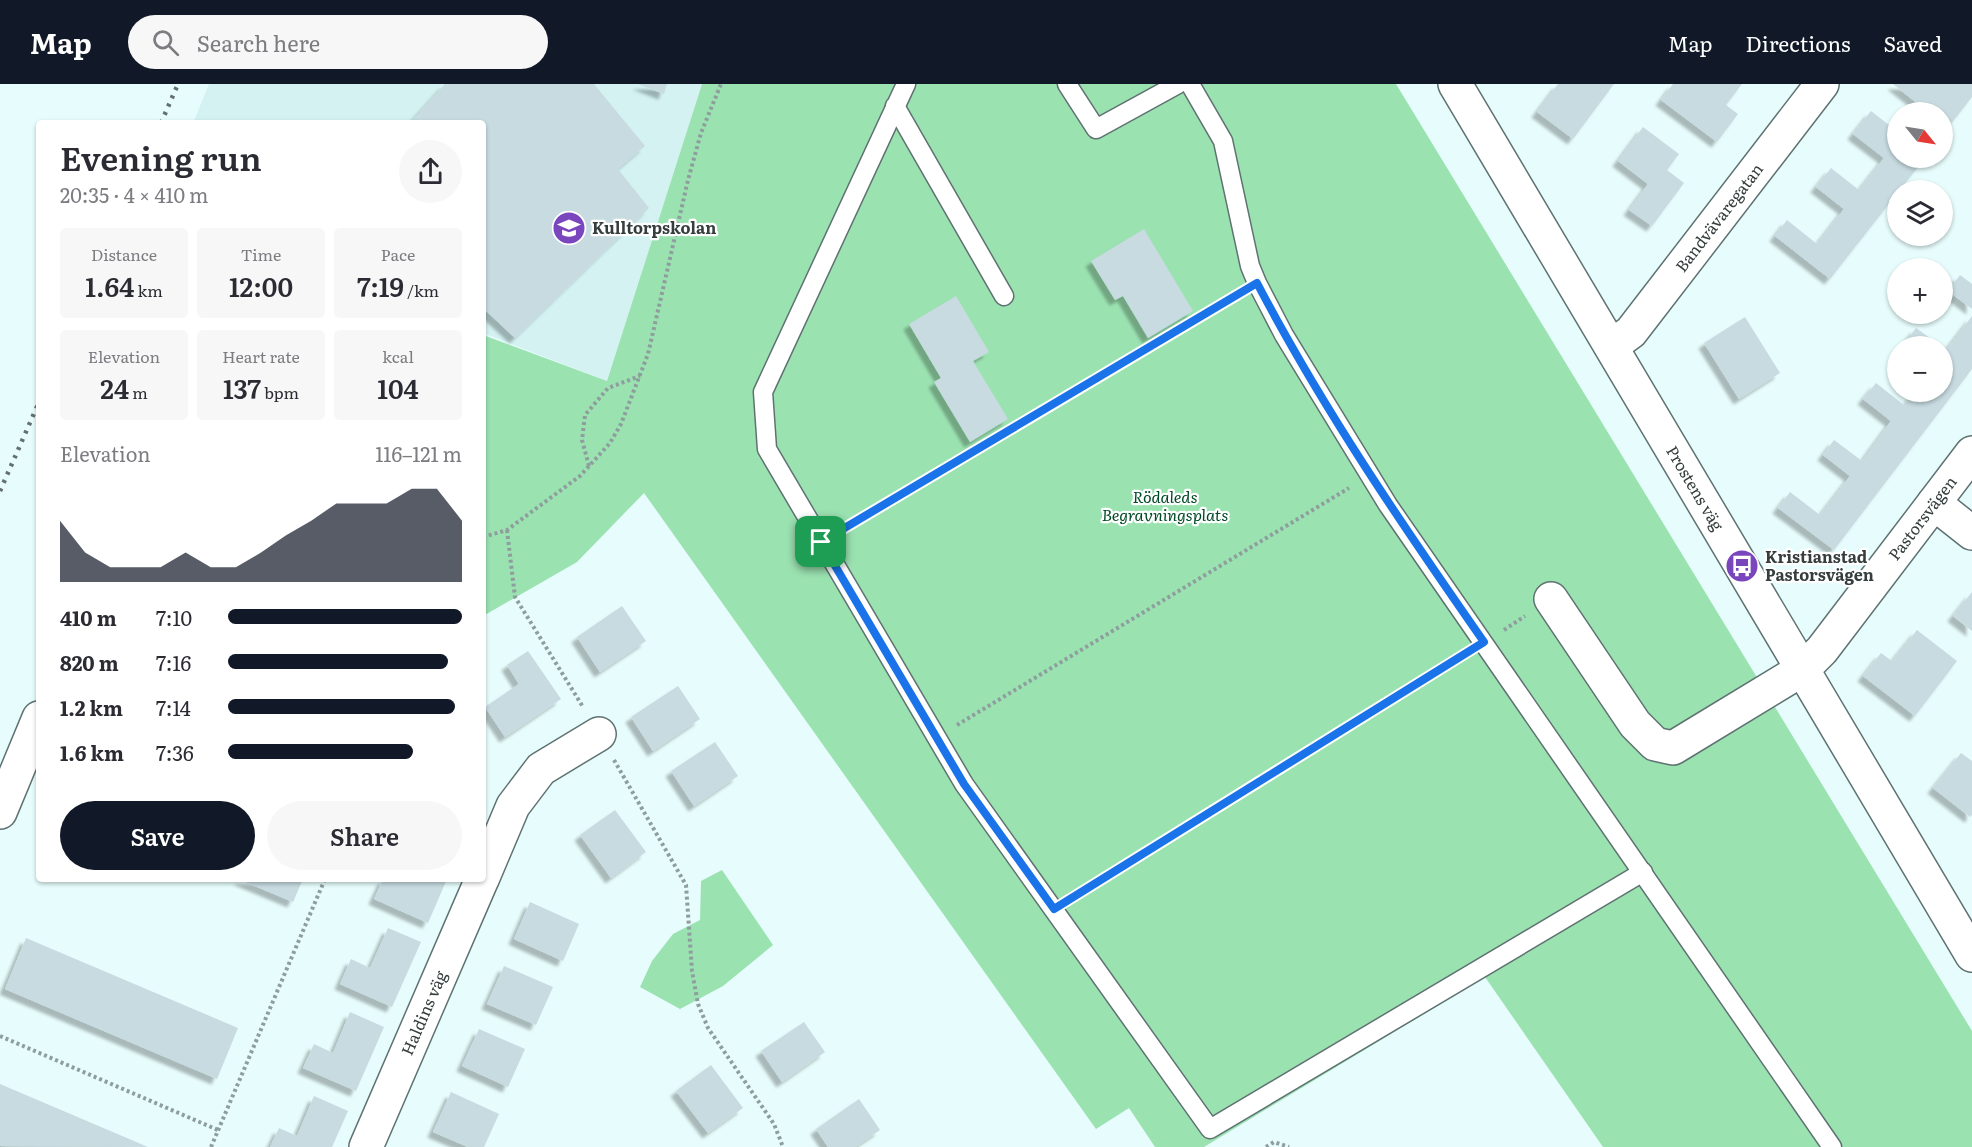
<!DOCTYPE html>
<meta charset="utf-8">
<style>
:root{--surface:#fff;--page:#f7f7f7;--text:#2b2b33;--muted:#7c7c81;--accent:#111827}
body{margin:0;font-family:Literata,serif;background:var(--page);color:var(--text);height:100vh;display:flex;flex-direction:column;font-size:22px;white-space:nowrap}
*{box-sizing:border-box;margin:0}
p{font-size:20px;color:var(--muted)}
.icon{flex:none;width:33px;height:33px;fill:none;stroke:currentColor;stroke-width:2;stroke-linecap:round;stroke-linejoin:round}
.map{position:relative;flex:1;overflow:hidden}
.drawer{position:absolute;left:36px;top:36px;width:450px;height:762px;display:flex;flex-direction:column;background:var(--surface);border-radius:6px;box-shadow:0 2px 4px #0004}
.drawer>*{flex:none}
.needle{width:39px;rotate:120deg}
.fabs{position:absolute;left:1887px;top:18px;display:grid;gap:12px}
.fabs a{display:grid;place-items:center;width:66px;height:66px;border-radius:50%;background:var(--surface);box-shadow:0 2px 4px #0004;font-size:30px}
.pin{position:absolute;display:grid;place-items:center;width:51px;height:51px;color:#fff;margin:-26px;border-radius:12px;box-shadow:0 3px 9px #0006}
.round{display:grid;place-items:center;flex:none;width:63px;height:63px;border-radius:32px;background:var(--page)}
.headline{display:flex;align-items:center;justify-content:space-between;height:102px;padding:0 24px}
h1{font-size:33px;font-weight:600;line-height:45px}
.metrics{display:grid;grid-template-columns:repeat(3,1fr);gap:9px;height:102px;padding:6px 24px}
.metrics div{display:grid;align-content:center;border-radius:6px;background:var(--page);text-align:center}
.metrics b{font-size:26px;font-weight:600}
.metrics small{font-size:16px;font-weight:400}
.metrics p{font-size:16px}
.chart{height:168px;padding:12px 24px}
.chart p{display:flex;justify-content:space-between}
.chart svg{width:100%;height:108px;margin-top:6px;fill:var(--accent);opacity:.7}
.primary-button{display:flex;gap:12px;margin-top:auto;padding:12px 24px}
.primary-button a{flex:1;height:69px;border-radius:36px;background:var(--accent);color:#fff;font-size:24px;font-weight:600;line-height:69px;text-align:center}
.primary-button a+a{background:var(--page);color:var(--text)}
ul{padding:0 24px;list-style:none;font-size:20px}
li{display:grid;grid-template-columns:96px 72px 1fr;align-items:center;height:45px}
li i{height:15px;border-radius:8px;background:var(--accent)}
header{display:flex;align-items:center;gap:36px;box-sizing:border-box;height:84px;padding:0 30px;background:var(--accent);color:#fff}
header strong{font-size:28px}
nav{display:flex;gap:33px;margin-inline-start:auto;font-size:21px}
.search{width:420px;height:54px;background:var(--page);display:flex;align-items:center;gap:15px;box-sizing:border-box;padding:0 21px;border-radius:33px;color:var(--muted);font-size:22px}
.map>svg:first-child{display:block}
.built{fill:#d4f2f2}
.green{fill:#9be2b1}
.building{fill:#c7dbe1;filter:url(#shadow)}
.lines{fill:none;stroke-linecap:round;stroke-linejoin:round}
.lane-casing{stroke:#5f7272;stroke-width:21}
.street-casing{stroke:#5f7272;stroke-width:36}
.secondary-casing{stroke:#5f7272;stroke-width:36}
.path{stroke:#8e9d9d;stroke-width:4;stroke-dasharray:3 3;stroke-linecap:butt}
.lane{stroke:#fff;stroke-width:18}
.street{stroke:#fff;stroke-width:33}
.secondary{stroke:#fff;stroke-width:33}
.rail{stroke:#647070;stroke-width:4.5;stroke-dasharray:3 6;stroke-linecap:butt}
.route-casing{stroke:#fff;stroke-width:12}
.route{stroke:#1a73e8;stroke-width:8}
.labels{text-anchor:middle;stroke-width:4.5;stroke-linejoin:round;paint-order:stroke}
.street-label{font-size:16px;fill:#353d3d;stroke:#fff}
.poi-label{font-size:16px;font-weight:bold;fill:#353d3d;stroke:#fff;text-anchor:start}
.park-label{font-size:16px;font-style:italic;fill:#004925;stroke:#fff}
</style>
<header>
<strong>Map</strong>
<div class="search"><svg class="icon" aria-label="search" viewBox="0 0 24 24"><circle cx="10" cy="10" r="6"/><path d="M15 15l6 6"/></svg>Search here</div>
<nav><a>Map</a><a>Directions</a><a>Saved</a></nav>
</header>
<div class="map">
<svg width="1972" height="1063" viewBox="0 0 1972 1063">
<defs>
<filter id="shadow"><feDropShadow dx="-5.5" dy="5.5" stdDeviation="1.5" flood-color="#0004"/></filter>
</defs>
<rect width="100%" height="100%" fill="#e7fcfc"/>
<!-- built -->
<path class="built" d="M 209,0 L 702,0 L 607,297 L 483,249 L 483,39 L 193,39 Z"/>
<!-- green -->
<g class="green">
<path d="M 702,0 L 1396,0 L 1972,947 L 1972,1063 L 1603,1063 L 1485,893 L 1204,1063 L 1155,1063 L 1129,1024 L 1096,1045 L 644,409 L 577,478 L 483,532 L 483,251 L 607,297 Z"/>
<path d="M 722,786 L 773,861 L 723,902 L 680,925 L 640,903 L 652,877 L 673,850 L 700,836 L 701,797 Z"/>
</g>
<!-- building -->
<g class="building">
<path d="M 445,0 L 594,0 L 645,62 L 618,85 L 649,124 L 515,254 L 483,224 L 483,39 L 410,39 Z"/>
<path d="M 638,0 L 667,0 L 664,10 Z"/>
<path d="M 1558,0 L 1614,0 L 1573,55 L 1537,28 Z"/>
<path d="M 1673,0 L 1742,0 L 1726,21 L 1738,30 L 1717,58 L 1661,16 Z"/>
<path d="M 1893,0 L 1972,0 L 1972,13 L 1942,51 L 1942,28 L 1919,28 L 1923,24 Z"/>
<path d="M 1871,27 L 1898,48 L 1898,74 L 1925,74 L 1830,195 L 1775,152 L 1787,136 L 1817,160 L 1844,125 L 1816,103 L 1831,84 L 1859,106 L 1884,74 L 1853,50 Z"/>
<path d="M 1643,43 L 1679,70 L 1667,86 L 1684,99 L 1652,142 L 1629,126 L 1648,100 L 1618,77 Z"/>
<path d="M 1144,145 L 1193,227 L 1148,254 L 1123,212 L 1115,216 L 1091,177 Z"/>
<path d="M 1960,191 L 1972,200 L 1972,225 L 1948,207 Z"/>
<path d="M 956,212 L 989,268 L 973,277 L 1008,335 L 970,358 L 934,298 L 941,294 L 909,240 Z"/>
<path d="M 1972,232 L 1972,285 L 1834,466 L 1778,424 L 1790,408 L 1820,431 L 1850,392 L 1823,371 L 1834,356 L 1862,377 L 1891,337 L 1863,315 L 1876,299 L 1904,321 L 1915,308 L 1942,308 L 1942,264 L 1946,266 Z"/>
<path d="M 1745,233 L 1780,289 L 1739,315 L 1704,259 Z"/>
<path d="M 1916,244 L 1941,262 L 1907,262 L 1904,260 Z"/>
<path d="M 1972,508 L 1972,547 L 1953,532 Z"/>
<path d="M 622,522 L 646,557 L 600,588 L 577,553 Z"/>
<path d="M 1917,546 L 1957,577 L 1915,632 L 1863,592 L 1881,569 L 1892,577 Z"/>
<path d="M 528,567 L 561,615 L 505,653 L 485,623 L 519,600 L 507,581 Z"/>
<path d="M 678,602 L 700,635 L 653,667 L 631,633 Z"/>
<path d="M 715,658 L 738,692 L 694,722 L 671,687 Z"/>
<path d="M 1961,669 L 1972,677 L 1972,731 L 1970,733 L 1933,704 Z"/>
<path d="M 615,726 L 646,768 L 611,794 L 580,751 Z"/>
<path d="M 238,795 L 303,795 L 293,818 Z"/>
<path d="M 383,795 L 397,795 L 405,798 L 406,795 L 447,795 L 428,839 L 374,815 Z"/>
<path d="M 530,818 L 579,840 L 563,877 L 514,855 Z"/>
<path d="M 388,844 L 421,858 L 392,923 L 340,900 L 351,875 L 370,884 Z"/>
<path d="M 26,854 L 238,944 L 217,995 L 5,905 Z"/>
<path d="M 504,882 L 553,903 L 536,941 L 487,920 Z"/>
<path d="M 350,928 L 384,943 L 356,1007 L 303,984 L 314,960 L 333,969 Z"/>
<path d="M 804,938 L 825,968 L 782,998 L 761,967 Z"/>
<path d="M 479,945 L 525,965 L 508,1003 L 462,982 Z"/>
<path d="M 711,981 L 743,1024 L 708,1049 L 676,1007 Z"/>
<path d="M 0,1000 L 148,1063 L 0,1062 Z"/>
<path d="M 451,1008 L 499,1030 L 484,1063 L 468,1063 L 433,1048 Z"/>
<path d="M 314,1012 L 348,1027 L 332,1063 L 270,1063 L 279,1044 L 297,1052 Z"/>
<path d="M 859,1015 L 880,1046 L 855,1063 L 828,1063 L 816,1045 Z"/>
</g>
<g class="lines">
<!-- lane casing -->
<g class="lane-casing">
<g id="lane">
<path d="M 906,0 L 763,308 L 767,365 L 964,700 L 1210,1045 L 1643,788"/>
<path d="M 1067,0 L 1096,45 L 1178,0"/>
<path d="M 1190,0 L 1223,57 L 1250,182 L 1257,199 L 1284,251 L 1388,421 L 1832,1063"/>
<path d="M 895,22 L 1004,212"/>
</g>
</g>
<!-- street casing -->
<g class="street-casing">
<g id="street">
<path id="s1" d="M 1612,262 L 1631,248 L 1822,0"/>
<path d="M 1934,419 L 1972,449"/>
<path id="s2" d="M 1551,515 L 1635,640 L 1655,660 L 1673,664 L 1803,585 L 1822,566 L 1972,369"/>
<path d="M 0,728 L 39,634"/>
<path d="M 483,793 L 513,722 L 541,685 L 599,650"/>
<path id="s3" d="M 366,1063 L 482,795"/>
</g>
</g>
<!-- secondary casing -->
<g class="secondary-casing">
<g id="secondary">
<path id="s4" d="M 1455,0 L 1972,871"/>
</g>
</g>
<!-- path -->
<g class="path">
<path d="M 589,382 L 582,356 L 585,331 L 608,304 L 640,292"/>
<path d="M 842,445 L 1235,211"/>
<path d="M 507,446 L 515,513 L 583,623"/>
<path d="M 483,453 L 507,446 L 580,392 L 610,359 L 621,340 L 648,270 L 688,96 L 701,49 L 721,0"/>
<path d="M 1504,546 L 1525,532"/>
<path d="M 957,641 L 1349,404"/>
<path d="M 614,676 L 686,801 L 692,887 L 698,920 L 708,944 L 774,1040 L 783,1063"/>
<path d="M 1073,813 L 1464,570"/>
<path d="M 0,952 L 218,1046"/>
<path d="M 211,1063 L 325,795"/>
<path d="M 1266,1063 L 1274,1058 L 1289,1063"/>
</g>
<!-- lane -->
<use href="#lane" class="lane"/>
<!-- street -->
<use href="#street" class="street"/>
<!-- secondary -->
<use href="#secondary" class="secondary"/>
<!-- rail -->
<g class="rail">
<path d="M 161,39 L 178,0"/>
<path d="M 0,407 L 39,318"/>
</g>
</g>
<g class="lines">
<!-- route casing -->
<g class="route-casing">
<path id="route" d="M 1257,199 C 1323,325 1403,442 1484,558 L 1054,825 L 964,700 L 821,458 Z"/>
</g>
<!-- route -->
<use href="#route" class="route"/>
</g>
<!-- icons -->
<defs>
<g id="school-disc" transform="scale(1.725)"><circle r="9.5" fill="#7a46bd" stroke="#fff"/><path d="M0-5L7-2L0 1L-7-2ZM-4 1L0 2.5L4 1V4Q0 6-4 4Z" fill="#fff"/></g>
<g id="bus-disc" transform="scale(1.725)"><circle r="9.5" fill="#7a46bd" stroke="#fff"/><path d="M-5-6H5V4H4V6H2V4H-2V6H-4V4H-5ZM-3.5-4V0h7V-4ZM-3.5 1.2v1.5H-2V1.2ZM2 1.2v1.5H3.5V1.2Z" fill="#fff"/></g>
</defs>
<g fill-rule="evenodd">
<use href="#school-disc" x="569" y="144"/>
<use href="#bus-disc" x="1742" y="482"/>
</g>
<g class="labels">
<!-- street labels -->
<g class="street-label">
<text dy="6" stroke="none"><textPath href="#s1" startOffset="168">Bandvävaregatan</textPath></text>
<text dy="6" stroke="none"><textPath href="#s4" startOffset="470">Prostens väg</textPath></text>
<text dy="6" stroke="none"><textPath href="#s2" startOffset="542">Pastorsvägen</textPath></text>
<text dy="6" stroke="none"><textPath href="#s3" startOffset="146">Haldins väg</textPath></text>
</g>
<!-- poi labels -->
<g class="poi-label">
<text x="592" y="150">Kulltorpskolan</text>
<text x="1765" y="479">Kristianstad<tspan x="1765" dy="18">Pastorsvägen</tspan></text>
</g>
<!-- park labels -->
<g class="park-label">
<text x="1165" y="419">Rödaleds<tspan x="1165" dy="18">Begravningsplats</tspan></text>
</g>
</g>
</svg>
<div class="fabs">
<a><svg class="needle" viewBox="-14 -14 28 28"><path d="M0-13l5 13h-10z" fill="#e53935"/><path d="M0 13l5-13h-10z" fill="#7c7c81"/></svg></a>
<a><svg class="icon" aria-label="layers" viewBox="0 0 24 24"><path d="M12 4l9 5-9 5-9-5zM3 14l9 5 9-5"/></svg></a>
<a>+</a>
<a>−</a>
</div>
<div class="pin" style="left:821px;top:458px;background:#1e9e55"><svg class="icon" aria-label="arrive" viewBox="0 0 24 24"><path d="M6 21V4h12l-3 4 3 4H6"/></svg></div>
<section class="drawer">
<div class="headline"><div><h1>Evening run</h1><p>20:35 · 4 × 410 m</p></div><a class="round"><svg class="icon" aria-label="share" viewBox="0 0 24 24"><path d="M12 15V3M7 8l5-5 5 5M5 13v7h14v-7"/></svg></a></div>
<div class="metrics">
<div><p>Distance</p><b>1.64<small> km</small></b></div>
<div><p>Time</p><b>12:00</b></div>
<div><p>Pace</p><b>7:19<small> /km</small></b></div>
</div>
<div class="metrics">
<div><p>Elevation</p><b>24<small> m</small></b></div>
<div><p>Heart rate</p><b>137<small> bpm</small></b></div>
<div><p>kcal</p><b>104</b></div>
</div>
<div class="chart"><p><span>Elevation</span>116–121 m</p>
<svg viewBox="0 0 160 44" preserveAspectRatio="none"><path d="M0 44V19L10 32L20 38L30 38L40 38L50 32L60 38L70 38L80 32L90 25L100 19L110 12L120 12L130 12L140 6L150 6L160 19V44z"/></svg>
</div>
<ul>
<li><b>410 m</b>7:10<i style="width:100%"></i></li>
<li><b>820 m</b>7:16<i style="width:94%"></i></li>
<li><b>1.2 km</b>7:14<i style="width:97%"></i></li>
<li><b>1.6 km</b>7:36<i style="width:79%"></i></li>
</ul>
<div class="primary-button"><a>Save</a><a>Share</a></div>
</section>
</div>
